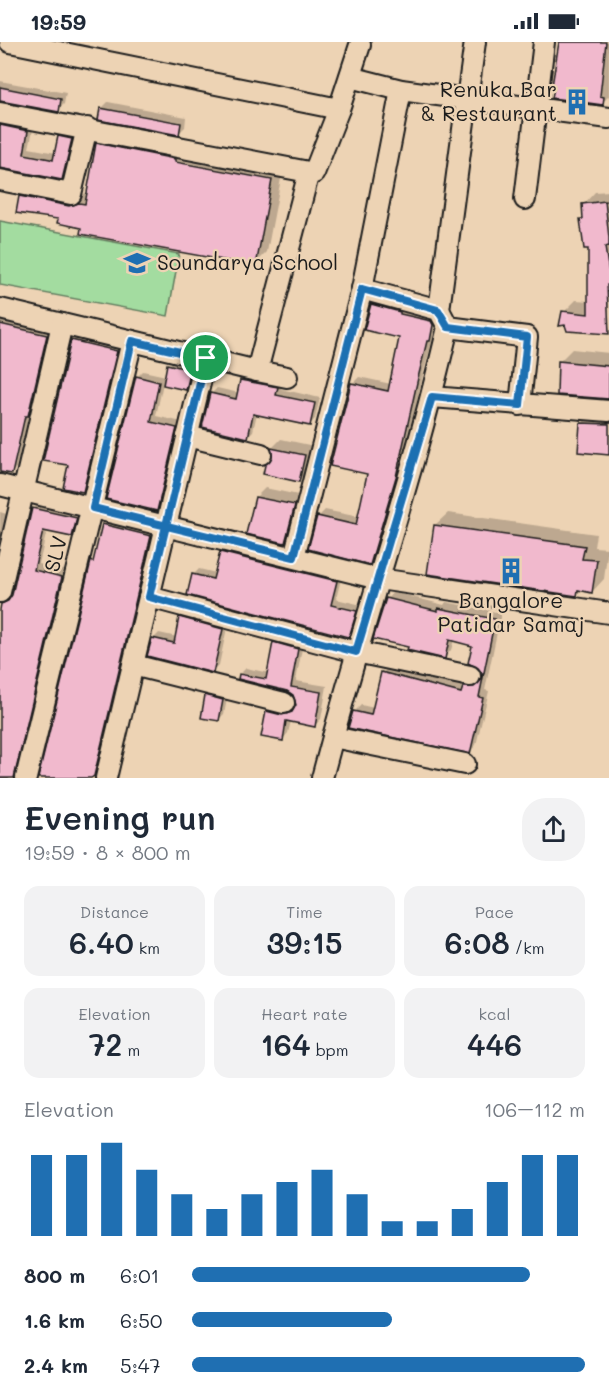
<!DOCTYPE html>
<meta charset="utf-8">
<style>
:root{--surface:#fff;--page:#f2f2f3;--text:#1f2937;--muted:#747a83;--accent:#1f6fb2}
body{margin:0;font-family:Mali,sans-serif;background:var(--page);color:var(--text);height:100vh;display:flex;flex-direction:column;font-size:22px;white-space:nowrap}
*{box-sizing:border-box;margin:0}
p{font-size:20px;color:var(--muted)}
.icon{flex:none;width:33px;height:33px;fill:none;stroke:currentColor;stroke-width:2;stroke-linecap:round;stroke-linejoin:round}
.map{position:relative;height:736px;overflow:hidden}
.details{display:flex;flex-direction:column;background:var(--surface);flex:1}
.details>*{flex:none}
.pin{position:absolute;display:grid;place-items:center;width:51px;height:51px;color:#fff;margin:-26px;border:3px solid #fff;border-radius:50%;box-shadow:0 2px 6px #0007}
.round{display:grid;place-items:center;flex:none;width:63px;height:63px;border-radius:24px;background:var(--page)}
.summary{display:flex;align-items:center;justify-content:space-between;height:102px;padding:0 24px}
h1{font-size:33px;font-weight:600;line-height:45px}
.stats{display:grid;grid-template-columns:repeat(3,1fr);gap:9px;height:102px;padding:6px 24px}
.stats div{display:grid;align-content:center;border-radius:15px;background:var(--page);text-align:center}
.stats b{font-size:30px;font-weight:600}
.stats small{font-size:16px;font-weight:400}
.stats p{font-size:16px}
.chart{height:168px;padding:12px 24px}
.chart p{display:flex;justify-content:space-between}
.chart svg{width:100%;height:108px;margin-top:6px;stroke:var(--accent);stroke-width:6}
ul{padding:0 24px;list-style:none;font-size:20px}
li{display:grid;grid-template-columns:96px 72px 1fr;align-items:center;height:45px}
li i{height:15px;border-radius:8px;background:var(--accent)}
.status{display:flex;justify-content:space-between;align-items:center;height:42px;padding:0 30px;background:var(--surface);direction:ltr}
.status svg{height:16px;fill:currentColor}
.map>svg:first-child{display:block}
.green{fill:#a3dca0;stroke:#607c5e;stroke-width:1.5}
.shadow{fill:#0003}
.building{fill:#f1b9cd;stroke:#1c1c1c;stroke-width:1.5}
.lines{fill:none;stroke-linecap:round;stroke-linejoin:round}
.minor-casing{stroke:#1c1c1c;stroke-width:24}
.minor{stroke:#edd3b4;stroke-width:20}
.route-casing{stroke:#fff;stroke-width:12}
.route{stroke:#1f6fb2;stroke-width:8}
.labels{text-anchor:middle;stroke-width:4.5;stroke-linejoin:round;paint-order:stroke}
.poi-label{font-size:21px;fill:#1c1c1c;stroke:#edd3b4;text-anchor:end}
.street-label{font-size:21px;fill:#1c1c1c;stroke:#edd3b4}
</style>
<div class="status"><b>19:59</b><svg viewBox="0 0 49 12"><path d="M0 12V9h3v3zM5 12V6h3v6zM10 12V3h3v9zM15 12V0h3v12zM26 1h20v11H26zM47 4h2v5h-2z"/></svg></div>
<div class="map">
<svg width="609" height="736" viewBox="0 0 609 736">
<rect width="100%" height="100%" fill="#edd3b4"/>
<filter id="ink" filterUnits="userSpaceOnUse"><feTurbulence type="fractalNoise" baseFrequency=".0167" numOctaves="2"/><feDisplacementMap in="SourceGraphic" scale="12" xChannelSelector="R" yChannelSelector="G"/><feConvolveMatrix kernelMatrix="1 2 1 2 8 2 1 2 1" color-interpolation-filters="sRGB"/></filter>
<g filter="url(#ink)">
<!-- green -->
<path class="green" d="M 0,179 L 179,212 L 168,274 L 0,243 Z"/>
<!-- shadow -->
<g class="shadow">
<path d="M 557,0 L 609,0 L 609,54 L 602,61 Z"/>
<path d="M 0,39 L 66,51 L 64,62 L 58,68 L 0,58 Z"/>
<path d="M 108,60 L 186,75 L 185,85 L 179,91 L 102,66 Z"/>
<path d="M 0,75 L 34,83 L 29,106 L 56,111 L 59,95 L 65,89 L 77,91 L 68,130 L 62,136 L 0,126 Z"/>
<path d="M 109,90 L 283,126 L 267,210 L 255,222 L 83,185 L 60,176 L 20,155 L 32,143 L 81,153 L 89,150 L 97,102 Z"/>
<path d="M 609,149 L 609,291 L 568,288 L 564,270 L 576,258 L 589,259 L 589,205 L 582,177 L 584,175 L 583,163 L 595,150 Z"/>
<path d="M 379,256 L 439,276 L 424,328 L 405,413 L 377,514 L 370,521 L 318,475 L 325,468 L 359,475 L 369,430 L 352,342 L 359,335 L 391,342 L 401,295 L 372,263 Z"/>
<path d="M 0,275 L 52,287 L 34,367 L 29,371 L 18,424 L 11,431 L 0,428 Z"/>
<path d="M 78,293 L 122,303 L 88,443 L 82,449 L 72,299 Z"/>
<path d="M 572,307 L 609,311 L 609,355 L 560,319 Z"/>
<path d="M 175,317 L 196,322 L 192,340 L 186,346 L 163,341 L 156,374 L 182,380 L 163,461 L 157,467 L 137,335 L 143,329 L 166,334 L 169,323 Z"/>
<path d="M 248,333 L 283,340 L 281,347 L 320,356 L 315,377 L 309,383 L 257,371 L 253,389 L 247,395 L 211,352 L 217,346 L 239,351 L 242,339 Z"/>
<path d="M 594,369 L 609,374 L 609,411 L 582,381 Z"/>
<path d="M 281,397 L 314,404 L 308,429 L 299,438 L 274,416 L 272,406 Z"/>
<path d="M 265,446 L 303,454 L 294,490 L 285,500 L 256,455 Z"/>
<path d="M 40,460 L 82,470 L 78,487 L 72,493 L 47,488 L 39,522 L 68,529 L 18,736 L 0,736 L 0,572 L 2,562 L 13,554 L 33,467 Z"/>
<path d="M 0,470 L 10,473 L 0,515 Z"/>
<path d="M 448,471 L 596,492 L 594,505 L 608,506 L 604,537 L 592,550 L 581,548 L 576,553 L 435,483 Z"/>
<path d="M 110,477 L 157,488 L 97,736 L 40,736 L 92,520 L 95,517 L 104,483 Z"/>
<path d="M 227,505 L 342,533 L 336,557 L 362,563 L 353,587 L 347,593 L 193,533 L 199,527 L 216,531 L 221,511 Z"/>
<path d="M 393,550 L 444,563 L 446,560 L 501,571 L 485,648 L 489,649 L 476,703 L 470,710 L 354,670 L 361,663 L 374,666 L 383,631 L 389,624 L 466,644 L 471,639 L 483,638 L 483,630 L 479,624 L 474,602 L 454,598 L 451,608 L 445,615 L 409,604 L 387,557 Z"/>
<path d="M 187,570 L 228,581 L 219,623 L 213,629 L 153,597 L 159,591 L 177,595 L 181,576 Z"/>
<path d="M 281,595 L 303,601 L 296,639 L 327,644 L 321,677 L 315,683 L 291,679 L 288,691 L 282,698 L 267,670 L 273,664 L 294,667 L 297,664 L 294,652 L 240,632 L 246,626 L 269,631 L 275,601 Z"/>
<path d="M 212,648 L 228,652 L 224,672 L 218,678 L 206,654 Z"/>
</g>
<!-- building -->
<g class="building">
<path d="M 559,0 L 606,0 L 600,54 L 604,55 L 603,63 L 552,56 L 554,45 L 552,44 Z"/>
<path d="M 0,45 L 61,57 L 59,70 L 0,59 Z"/>
<path d="M 100,66 L 181,81 L 179,93 L 98,78 Z"/>
<path d="M 0,83 L 28,89 L 24,112 L 50,117 L 53,118 L 58,94 L 72,97 L 62,138 L 0,126 Z"/>
<path d="M 96,101 L 175,117 L 175,120 L 272,138 L 256,224 L 80,192 L 81,186 L 57,181 L 58,177 L 16,171 L 19,154 L 69,164 L 79,161 L 85,162 Z"/>
<path d="M 605,159 L 609,196 L 609,204 L 605,205 L 609,231 L 609,243 L 607,243 L 609,292 L 567,289 L 565,283 L 559,284 L 562,269 L 588,272 L 588,207 L 584,207 L 580,177 L 583,177 L 582,162 Z"/>
<path d="M 371,262 L 400,270 L 400,272 L 431,279 L 433,283 L 430,299 L 427,299 L 418,336 L 396,435 L 370,523 L 308,507 L 317,474 L 356,483 L 367,432 L 330,424 L 351,341 L 388,349 L 399,296 L 364,288 Z"/>
<path d="M 0,282 L 47,293 L 28,374 L 25,374 L 12,432 L 0,430 Z"/>
<path d="M 71,298 L 117,309 L 83,450 L 63,446 L 68,423 L 43,419 Z"/>
<path d="M 558,319 L 609,324 L 609,357 L 557,353 Z"/>
<path d="M 167,322 L 191,328 L 186,348 L 163,343 Z"/>
<path d="M 136,334 L 159,340 L 151,380 L 177,386 L 157,469 L 106,457 Z"/>
<path d="M 240,338 L 278,345 L 276,353 L 315,361 L 310,384 L 253,372 L 248,396 L 202,385 L 210,351 L 236,357 Z"/>
<path d="M 580,381 L 609,382 L 609,413 L 578,410 Z"/>
<path d="M 271,406 L 305,413 L 299,440 L 263,432 L 265,423 L 272,415 Z"/>
<path d="M 255,455 L 295,463 L 285,501 L 246,492 Z"/>
<path d="M 32,466 L 77,476 L 72,495 L 43,489 L 34,528 L 62,535 L 14,736 L 0,736 L 0,568 L 1,562 L 8,559 L 12,553 Z"/>
<path d="M 102,482 L 151,494 L 94,734 L 91,736 L 38,736 L 91,519 L 93,520 Z"/>
<path d="M 434,483 L 585,504 L 582,517 L 597,518 L 592,551 L 578,548 L 577,554 L 427,532 Z"/>
<path d="M 220,510 L 337,539 L 331,563 L 357,569 L 350,592 L 348,595 L 187,553 L 192,532 L 213,537 Z"/>
<path d="M 386,556 L 438,569 L 438,566 L 495,577 L 479,655 L 483,656 L 470,712 L 348,686 L 353,669 L 371,673 L 381,630 L 461,651 L 463,645 L 474,645 L 482,637 L 482,631 L 478,626 L 468,621 L 472,604 L 449,598 L 445,617 L 407,608 L 408,605 L 373,597 Z"/>
<path d="M 179,575 L 223,587 L 213,631 L 147,614 L 152,596 L 174,601 Z"/>
<path d="M 273,600 L 298,607 L 291,645 L 321,650 L 315,685 L 286,679 L 283,699 L 261,695 L 266,669 L 282,673 L 292,670 L 296,663 L 293,653 L 287,649 L 238,637 L 239,632 L 266,637 Z"/>
<path d="M 205,653 L 223,658 L 219,679 L 201,676 Z"/>
</g>
<g class="lines">
<!-- minor casing -->
<g class="minor-casing">
<g id="minor">
<path d="M 10,0 L 339,67 L 360,3"/>
<path d="M 350,35 L 401,48 L 467,57 L 475,0"/>
<path d="M 0,71 L 314,131 L 339,67"/>
<path d="M 0,138 L 71,152 L 87,86"/>
<path d="M 525,157 L 544,0"/>
<path d="M 362,247 L 439,268 L 448,285 C 416,424 370,558 333,695 L 465,722"/>
<path d="M 0,267 L 257,329 L 309,130"/>
<path d="M 439,268 L 467,57 L 609,76"/>
<path d="M 448,285 L 527,295 L 520,363"/>
<path d="M 257,329 L 287,335"/>
<path d="M 432,355 L 609,369"/>
<path d="M 187,394 L 261,412"/>
<path d="M 0,443 L 379,537 L 609,571"/>
<path d="M 294,515 L 362,247 L 401,48"/>
<path d="M 0,550 L 62,282"/>
<path d="M 149,555 L 356,610 L 470,634"/>
<path d="M 133,623 L 284,661"/>
<path d="M 26,736 L 132,299"/>
<path d="M 106,736 L 206,316"/>
<path d="M 322,736 L 333,695"/>
</g>
</g>
<!-- minor -->
<use href="#minor" class="minor"/>
</g>
</g>
<g class="lines" filter="url(#ink)">
<!-- route casing -->
<g class="route-casing">
<path id="route" d="M 206,316 C 187,396 168,475 149,555 L 356,610 L 432,355 L 520,363 L 527,295 L 448,285 L 438,268 L 362,247 L 294,515 L 93,466 L 132,299 L 206,316"/>
</g>
<!-- route -->
<use href="#route" class="route"/>
</g>
<!-- icons -->
<defs>
<g id="building-bare" transform="scale(2.07)"><path d="M-4-6H4V6H1V3H-1V6H-4ZM-2.5-4.3h1.7v1.8h-1.7ZM.8-4.3h1.7v1.8H.8ZM-2.5-1h1.7V.8h-1.7ZM.8-1h1.7V.8H.8Z" fill="#1f6fb2" stroke="#edd3b4" stroke-width="2.5" paint-order="stroke"/></g>
<g id="school-bare" transform="scale(2.07)"><path d="M0-5L7-2L0 1L-7-2ZM-4 1L0 2.5L4 1V4Q0 6-4 4Z" fill="#1f6fb2" stroke="#edd3b4" stroke-width="2.5" paint-order="stroke"/></g>
</defs>
<g fill-rule="evenodd">
<use href="#building-bare" x="577" y="60"/>
<use href="#school-bare" x="137" y="221"/>
<use href="#building-bare" x="511" y="529"/>
</g>
<g class="labels">
<!-- poi labels -->
<g class="poi-label">
<text x="557" y="55">Renuka Bar<tspan x="557" dy="24">&amp; Restaurant</tspan></text>
<text x="157" y="228" text-anchor="start">Soundarya School</text>
<text x="511" y="566" text-anchor="middle">Bangalore<tspan x="511" dy="24">Patidar Samaj</tspan></text>
</g>
<!-- street labels -->
<g class="street-label">
<text transform="translate(56 512) rotate(-76)" y="7">SLV</text>
</g>
</g>
</svg>
<div class="pin" style="left:206px;top:316px;background:#1e9e55"><svg class="icon" aria-label="arrive" viewBox="0 0 24 24"><path d="M6 21V4h12l-3 4 3 4H6"/></svg></div>
</div>
<section class="details">
<div class="summary"><div><h1>Evening run</h1><p>19:59 · 8 × 800 m</p></div><a class="round"><svg class="icon" aria-label="share" viewBox="0 0 24 24"><path d="M12 15V3M7 8l5-5 5 5M5 13v7h14v-7"/></svg></a></div>
<div class="stats">
<div><p>Distance</p><b>6.40<small> km</small></b></div>
<div><p>Time</p><b>39:15</b></div>
<div><p>Pace</p><b>6:08<small> /km</small></b></div>
</div>
<div class="stats">
<div><p>Elevation</p><b>72<small> m</small></b></div>
<div><p>Heart rate</p><b>164<small> bpm</small></b></div>
<div><p>kcal</p><b>446</b></div>
</div>
<div class="chart"><p><span>Elevation</span>106–112 m</p>
<svg viewBox="0 0 160 44" preserveAspectRatio="none"><path d="M5 44V11M15 44V11M25 44V6M35 44V17M45 44V27M55 44V33M65 44V27M75 44V22M85 44V17M95 44V27M105 44V38M115 44V38M125 44V33M135 44V22M145 44V11M155 44V11"/></svg>
</div>
<ul>
<li><b>800 m</b>6:01<i style="width:86%"></i></li>
<li><b>1.6 km</b>6:50<i style="width:51%"></i></li>
<li><b>2.4 km</b>5:47<i style="width:100%"></i></li>
</ul>
</section>
